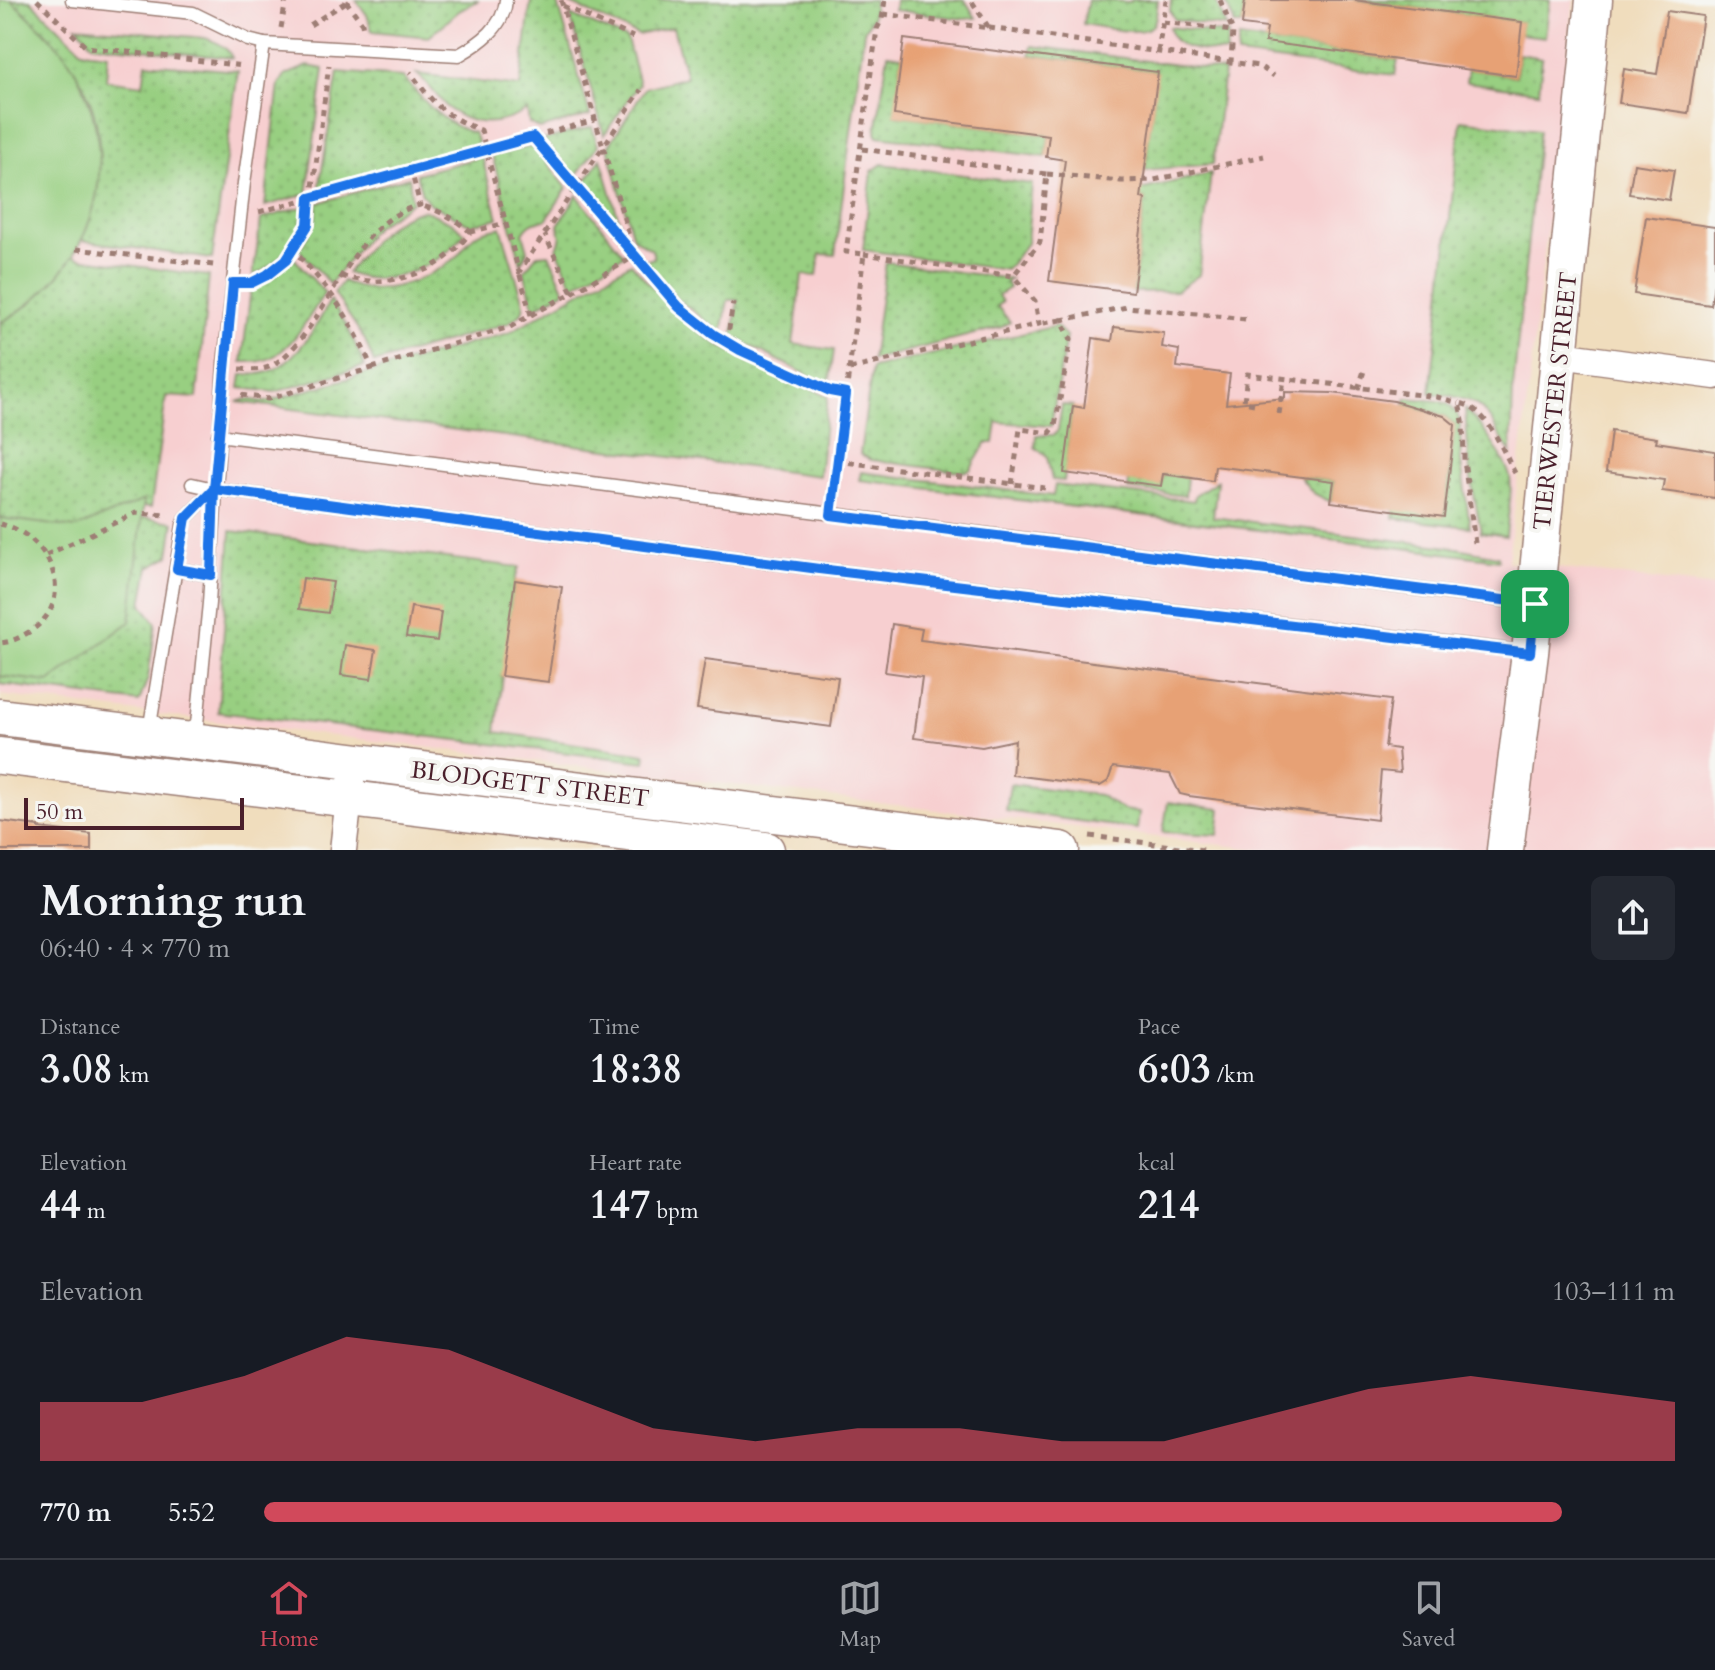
<!DOCTYPE html>
<meta charset="utf-8">
<style>
:root{--surface:#171b24;--page:#242831;--text:#f1f3f6;--muted:#9ea1a6;--line:#363941;--accent:#d1495b}
body{margin:0;font-family:Cardo,serif;background:var(--page);color:var(--text);height:100vh;display:flex;flex-direction:column;font-size:30px;white-space:nowrap}
*{box-sizing:border-box;margin:0}
p{font-size:26px;color:var(--muted)}
.icon{flex:none;width:44px;height:44px;fill:none;stroke:currentColor;stroke-width:2;stroke-linecap:round;stroke-linejoin:round}
.map{position:relative;height:850px;overflow:hidden}
.side{display:flex;flex-direction:column;background:var(--surface);flex:1}
.side>*{flex:none}
.scale{position:absolute;left:24px;bottom:20px;width:220px;box-sizing:border-box;padding-left:8px;border:4px solid #4a1f2b;border-top:0;font-size:22px;line-height:28px;white-space:nowrap;color:#4a1f2b;-webkit-text-stroke:6px #f6f6f2;paint-order:stroke}
.pin{position:absolute;display:grid;place-items:center;width:68px;height:68px;color:#fff;margin:-34px;border-radius:16px;box-shadow:0 4px 12px #0006}
.round{display:grid;place-items:center;flex:none;width:84px;height:84px;border-radius:12px;background:var(--page)}
.head{display:flex;align-items:center;justify-content:space-between;height:136px;padding:0 40px}
h1{font-size:44px;font-weight:800;line-height:60px}
.stats{display:grid;grid-template-columns:repeat(3,1fr);gap:12px;height:136px;padding:8px 40px}
.stats div{display:grid;align-content:center}
.stats b{font-size:40px;font-weight:800}
.stats small{font-size:22px;font-weight:400}
.stats p{font-size:22px}
.chart{height:224px;padding:16px 40px}
.chart p{display:flex;justify-content:space-between}
.chart svg{width:100%;height:144px;margin-top:8px;fill:var(--accent);opacity:.7}
ul{padding:0 40px;list-style:none;font-size:26px}
li{display:grid;grid-template-columns:128px 96px 1fr;align-items:center;height:60px}
li i{height:20px;border-radius:10px;background:var(--accent)}
.tabs{display:flex;justify-content:space-around;align-items:center;height:112px;border-top:2px solid var(--line);background:var(--surface);font-size:22px;color:var(--muted)}
.tabs a{display:grid;justify-items:center;gap:4px}
.tabs .on{color:var(--accent)}
.map>svg:first-child{display:block}
.built{fill:#f7cfd0}
.grass{fill:url(#grass-dots);stroke:#717756;stroke-width:2}
.park{fill:#98cf81;stroke:#717756;stroke-width:2}
.building{fill:#e7a174}
.lines{fill:none;stroke-linecap:round;stroke-linejoin:round}
.lane-casing{stroke:#9d7e74;stroke-width:15}
.street-casing{stroke:#9d7e74;stroke-width:29}
.secondary-casing{stroke:#9d7e74;stroke-width:39}
.path{stroke:#9d7e74;stroke-width:5;stroke-dasharray:6 6;stroke-linecap:butt}
.lane{stroke:#fff;stroke-width:12}
.street{stroke:#fff;stroke-width:26}
.secondary{stroke:#fff;stroke-width:36}
.route-casing{stroke:#fff;stroke-width:16}
.route{stroke:#1a73e8;stroke-width:10}
.labels{text-anchor:middle;stroke-width:8;stroke-linejoin:round;paint-order:stroke}
.street-label{font-size:24px;fill:#4a1f2b;stroke:#f6f6f2}
</style>
<div class="map">
<svg width="1715" height="850" viewBox="0 0 1715 850">
<defs>
<pattern id="grass-dots" width="8" height="8" patternUnits="userSpaceOnUse" patternTransform="scale(2)"><rect width="8" height="8" fill="#98cf81"/><path d="M2 2h.1M6 6h.1" fill="none" stroke="#84b170" stroke-width="1.8" stroke-linecap="round"/></pattern>
</defs>
<rect width="100%" height="100%" fill="#f6f6f2"/>
<filter id="ink" filterUnits="userSpaceOnUse"><feTurbulence type="fractalNoise" baseFrequency=".0125" numOctaves="2"/><feDisplacementMap in="SourceGraphic" scale="16" xChannelSelector="R" yChannelSelector="G"/><feConvolveMatrix kernelMatrix="1 2 1 2 8 2 1 2 1" color-interpolation-filters="sRGB"/></filter>
<filter id="wash" filterUnits="userSpaceOnUse"><feTurbulence type="fractalNoise" baseFrequency=".006" numOctaves="4" result="noise"/><feDisplacementMap in="SourceGraphic" scale="32" xChannelSelector="R" yChannelSelector="G"/><feGaussianBlur stdDeviation="1.8" result="paint"/><feColorMatrix in="noise" values="0 0 0 0 0 0 0 0 0 0 0 0 0 0 0 0 0 1.4 0 .05"/><feComposite in="paint" operator="in"/></filter>
<g filter="url(#wash)">
<rect width="100%" height="100%" fill="#f0ddbd"/>
<!-- built -->
<path class="built" d="M 0,0 L 1574,0 L 1508,562 L 1715,587 L 1715,850 L 1263,850 L 0,695 Z"/>
<!-- grass -->
<g class="grass">
<path d="M 11,0 L 30,0 L 83,51 L 108,54 L 106,80 L 143,85 L 146,63 L 238,71 L 212,259 L 80,240 C 106,192 107,122 77,74 C 60,46 34,23 11,0 Z"/>
<path d="M 356,0 L 479,0 L 459,11 L 429,37 L 372,31 L 367,15 Z"/>
<path d="M 531,0 L 557,0 L 590,115 L 540,129 L 529,123 L 527,110 C 502,126 472,128 448,108 C 437,97 429,84 417,74 L 520,87 Z"/>
<path d="M 567,0 L 874,0 L 872,18 L 864,31 L 835,255 L 820,254 L 817,276 L 802,275 L 793,344 L 834,350 L 829,386 L 733,337 L 738,300 L 728,300 L 722,333 L 676,298 L 644,261 L 654,258 L 652,250 L 633,238 L 608,147 L 645,88 L 686,77 L 673,27 L 638,35 L 568,3 Z"/>
<path d="M 895,0 L 965,0 L 976,18 L 964,19 L 894,10 Z"/>
<path d="M 1088,0 L 1130,2 L 1131,0 L 1158,0 C 1157,8 1157,19 1153,25 C 1144,38 1097,26 1083,24 Z"/>
<path d="M 1171,0 L 1215,0 L 1227,27 L 1175,20 L 1170,11 Z"/>
<path d="M 1225,0 L 1245,0 L 1242,25 L 1235,25 Z"/>
<path d="M 1354,0 L 1550,0 L 1545,37 L 1520,34 L 1521,22 Z"/>
<path d="M 570,15 L 627,39 L 639,84 L 604,135 Z"/>
<path d="M 77,26 L 205,38 C 217,42 227,46 232,58 L 92,44 Z"/>
<path d="M 1169,27 L 1228,34 L 1226,53 C 1205,50 1173,53 1169,27 Z"/>
<path d="M 1239,38 L 1398,60 L 1395,75 L 1237,55 Z"/>
<path d="M 1032,46 L 1224,71 L 1213,164 L 1145,170 L 1157,72 L 1030,55 Z"/>
<path d="M 888,54 L 902,56 L 895,115 L 1049,135 L 1046,157 L 878,136 L 876,132 Z"/>
<path d="M 1519,54 L 1542,58 L 1539,92 L 1466,82 L 1468,69 L 1516,76 Z"/>
<path d="M 308,66 L 324,69 L 307,194 L 265,206 L 279,84 L 286,75 Z"/>
<path d="M 338,72 L 403,77 C 423,100 443,125 474,133 L 478,143 L 475,147 L 324,189 L 320,186 L 321,176 Z"/>
<path d="M 1461,120 L 1539,130 L 1513,388 L 1511,454 C 1482,407 1487,400 1430,393 Z"/>
<path d="M 592,127 L 598,146 L 575,177 L 543,140 Z"/>
<path d="M 534,146 L 567,188 L 546,220 C 534,221 529,223 523,233 L 528,251 L 521,263 L 492,155 Z"/>
<path d="M 482,157 L 498,218 L 471,225 L 429,203 L 422,194 L 416,174 Z"/>
<path d="M 601,158 L 621,227 L 583,186 Z"/>
<path d="M 882,164 L 1032,184 L 1027,243 L 1006,270 L 863,250 L 872,171 Z"/>
<path d="M 1211,173 L 1199,275 L 1176,291 L 1133,292 L 1145,199 L 1119,195 Z"/>
<path d="M 409,177 L 412,202 L 374,228 L 330,284 L 299,250 L 314,225 L 318,203 Z"/>
<path d="M 577,195 L 624,255 L 573,286 L 557,249 L 561,237 L 558,225 Z"/>
<path d="M 306,206 C 301,237 281,263 253,276 L 261,219 Z"/>
<path d="M 424,210 L 451,222 L 465,233 C 440,267 387,289 347,273 C 367,247 390,216 424,210 Z"/>
<path d="M 501,227 L 523,300 C 526,313 519,316 508,323 L 374,363 L 365,340 L 334,293 L 343,281 C 378,300 426,281 455,258 C 463,251 468,239 477,234 C 483,230 494,229 501,227 Z"/>
<path d="M 73,254 L 78,258 L 209,276 L 197,398 L 166,396 L 151,507 L 135,507 L 48,548 L 21,524 L 0,518 L 0,323 C 30,306 55,283 73,254 Z"/>
<path d="M 549,254 L 565,291 L 534,308 L 524,271 L 537,255 Z"/>
<path d="M 293,257 L 325,293 C 309,315 290,356 261,361 C 255,362 248,362 242,362 L 251,288 L 271,278 Z"/>
<path d="M 886,262 L 1010,279 L 1006,282 L 1009,288 L 998,295 L 1002,302 L 997,306 L 1010,322 L 1002,327 L 872,360 Z"/>
<path d="M 631,263 C 651,286 671,310 696,329 C 732,358 786,376 828,396 L 819,476 L 237,402 L 247,399 L 266,402 L 508,333 Z"/>
<path d="M 330,300 L 347,326 L 365,366 L 275,392 L 240,388 L 242,375 C 250,374 260,375 268,372 C 295,363 318,325 330,300 Z"/>
<path d="M 1056,326 L 1066,336 L 1051,426 L 997,422 L 994,443 L 986,443 L 970,470 L 962,472 L 871,460 L 860,454 L 872,368 Z"/>
<path d="M 1407,398 L 1439,401 L 1448,404 L 1457,413 L 1460,423 L 1461,462 L 1470,527 L 1393,518 L 1394,509 L 1444,516 L 1455,425 L 1444,416 L 1405,404 Z"/>
<path d="M 1062,405 L 1073,406 L 1064,481 L 1052,480 L 1047,457 L 1035,447 L 1036,435 L 1054,435 L 1058,430 Z"/>
<path d="M 1465,409 C 1477,419 1508,462 1510,478 C 1513,493 1507,520 1506,536 L 1481,532 L 1470,473 Z"/>
<path d="M 861,472 L 1053,496 L 1055,485 L 1194,501 L 1195,495 L 1217,481 L 1213,517 L 1457,548 L 1498,556 L 1499,560 L 859,480 Z"/>
<path d="M 1163,474 L 1187,477 L 1185,496 L 1128,489 L 1129,481 L 1161,485 Z"/>
<path d="M 1300,477 L 1334,481 L 1331,502 L 1313,493 Z"/>
<path d="M 140,517 L 174,522 L 169,556 L 149,567 L 142,604 L 156,623 L 148,678 L 139,702 L 0,684 L 0,648 Z"/>
<path d="M 231,531 L 519,567 L 515,580 L 496,732 L 646,754 L 645,762 L 218,712 Z"/>
<path d="M 1010,784 L 1099,795 L 1123,810 L 1139,812 L 1137,829 L 1006,811 Z"/>
<path d="M 1168,802 L 1221,809 L 1218,835 L 1163,832 Z"/>
</g>
<!-- park -->
<g class="park">
<path d="M 0,0 L 11,0 C 35,23 65,47 79,78 C 125,173 91,273 0,323 Z"/>
<path d="M 144,500 L 130,622 L 49,682 L 0,676 L 0,518 L 76,528 Z"/>
</g>
<g id="blocks">
<!-- building -->
<g class="building">
<path d="M 1245,0 L 1354,0 L 1522,22 L 1516,76 L 1265,42 L 1267,28 L 1242,25 Z"/>
<path d="M 1667,11 L 1703,16 L 1688,113 L 1619,103 L 1624,69 L 1657,74 Z"/>
<path d="M 904,39 L 1158,72 L 1141,198 L 1145,199 L 1133,292 L 1049,281 L 1065,160 L 1046,157 L 1049,135 L 894,115 Z"/>
<path d="M 1634,164 L 1674,170 L 1669,200 L 1629,194 Z"/>
<path d="M 1646,217 L 1715,227 L 1715,276 L 1711,305 L 1634,294 Z"/>
<path d="M 1114,327 L 1164,333 L 1162,347 L 1179,350 L 1177,367 L 1230,374 L 1226,404 L 1285,398 L 1285,392 L 1332,393 L 1394,401 L 1444,416 L 1455,425 L 1444,517 L 1331,502 L 1334,481 L 1215,466 L 1213,481 L 1163,474 L 1161,486 L 1064,473 L 1073,406 L 1084,408 L 1093,338 L 1112,341 Z"/>
<path d="M 1611,431 L 1657,438 L 1656,442 L 1715,451 L 1715,498 L 1662,491 L 1664,480 L 1606,472 Z"/>
<path d="M 303,578 L 333,582 L 328,613 L 299,609 Z"/>
<path d="M 515,580 L 562,587 L 548,682 L 501,676 Z"/>
<path d="M 411,607 L 441,612 L 437,641 L 406,637 Z"/>
<path d="M 892,624 L 922,629 L 920,640 L 1391,700 L 1385,747 L 1398,749 L 1400,773 L 1381,771 L 1377,820 L 1189,796 L 1180,794 L 1170,774 L 1113,767 L 1108,781 L 1100,786 L 1012,775 L 1015,740 L 982,747 L 914,738 L 922,677 L 885,672 Z"/>
<path d="M 345,645 L 376,650 L 371,679 L 341,675 Z"/>
<path d="M 705,659 L 838,677 L 831,727 L 697,709 Z"/>
<path d="M 0,821 L 39,826 L 39,828 L 91,834 L 91,850 L 0,850 Z"/>
</g>
</g>
</g>
<g filter="url(#ink)">
<use href="#blocks" fill-opacity="0" stroke="#9d7e74" stroke-width="2"/>
<g class="lines">
<!-- lane casing -->
<g class="lane-casing">
<g id="lane">
<path d="M 72,0 L 193,13 L 248,40 L 264,44 L 459,55 C 480,43 504,27 506,0"/>
<path d="M 218,435 L 1532,604"/>
<path d="M 192,484 L 214,489 L 819,569 L 1526,652"/>
<path d="M 177,569 L 211,575"/>
<path d="M 161,727 L 151,719 L 183,525 L 186,518 L 214,489"/>
<path d="M 186,731 L 197,724 L 209,603 L 224,363 L 244,183 L 264,44"/>
</g>
</g>
<!-- street casing -->
<g class="street-casing">
<g id="street">
<path d="M 1560,355 L 1715,376"/>
<path d="M 343,850 L 351,781"/>
</g>
</g>
<!-- secondary casing -->
<g class="secondary-casing">
<g id="secondary">
<path d="M 0,717 L 1061,850"/>
<path d="M 0,756 L 766,850"/>
<path d="M 1505,850 L 1530,653 L 1594,0"/>
</g>
</g>
<!-- path -->
<g class="path">
<path d="M 37,0 L 86,47 L 244,66"/>
<path d="M 561,0 L 603,147 L 519,272 L 486,150 L 595,120"/>
<path d="M 1220,0 L 1233,31 L 1231,62"/>
<path d="M 346,1 L 362,23 L 363,29"/>
<path d="M 563,6 L 633,37"/>
<path d="M 883,14 L 989,28 L 971,0"/>
<path d="M 1163,22 L 1233,31"/>
<path d="M 310,25 L 346,2"/>
<path d="M 281,28 L 286,0"/>
<path d="M 989,28 L 1259,66 L 1274,76"/>
<path d="M 1158,52 L 1166,0"/>
<path d="M 533,137 L 679,307 L 713,334 L 740,350 L 830,391 L 846,394 L 834,494"/>
<path d="M 862,149 L 1047,174 L 1040,242 L 1013,276 L 864,254"/>
<path d="M 1047,174 L 1121,181 L 1154,180 L 1264,156"/>
<path d="M 259,212 L 486,150 L 481,130 C 444,117 432,102 410,72"/>
<path d="M 470,232 L 506,223"/>
<path d="M 76,249 L 214,265"/>
<path d="M 341,276 C 387,290 442,274 470,232 C 455,218 440,211 420,205"/>
<path d="M 253,282 L 267,275 L 286,260 L 308,225 L 329,65"/>
<path d="M 572,293 L 635,256 L 603,147 L 641,90"/>
<path d="M 531,315 L 572,293 L 545,235"/>
<path d="M 1061,320 L 1127,307 L 1246,319"/>
<path d="M 727,342 L 733,303"/>
<path d="M 372,368 L 510,327 L 531,315 L 519,272"/>
<path d="M 240,369 C 253,370 265,371 276,363 C 328,328 349,221 420,205 L 411,170"/>
<path d="M 850,369 L 1039,324 L 1035,301 L 1013,276"/>
<path d="M 1358,389 L 1365,368"/>
<path d="M 846,394 L 864,254 L 846,252 L 877,29 L 882,19 L 885,0"/>
<path d="M 241,395 L 268,399 L 372,368 C 350,317 331,290 293,250"/>
<path d="M 1254,404 L 1244,402 L 1247,374 L 1437,397 L 1459,403"/>
<path d="M 1279,414 L 1284,379"/>
<path d="M 837,461 L 1045,488"/>
<path d="M 1012,484 L 1020,429 L 1050,433 L 1055,426 L 1071,339 L 1061,320 L 1039,324"/>
<path d="M 0,524 C 50,534 80,601 29,632 C 19,638 12,642 0,643"/>
<path d="M 1475,543 L 1464,460 L 1463,421 L 1459,403 C 1487,407 1502,450 1515,473"/>
<path d="M 46,555 L 136,513 L 167,515"/>
<path d="M 1090,836 L 1204,850"/>
</g>
<!-- lane -->
<use href="#lane" class="lane"/>
<!-- street -->
<use href="#street" class="street"/>
<!-- secondary -->
<use href="#secondary" class="secondary"/>
</g>
</g>
<g class="lines" filter="url(#ink)">
<!-- route casing -->
<g class="route-casing">
<path id="route" d="M 1535,604 L 831,515 L 846,394 L 830,391 L 740,350 L 713,334 L 679,307 L 533,137 L 310,198 L 308,225 L 286,260 L 267,275 L 251,283 L 233,283 L 214,489 L 186,518 L 177,569 L 211,575 L 214,489 L 819,569 L 1530,653 L 1535,604"/>
</g>
<!-- route -->
<use href="#route" class="route"/>
</g>
<g class="labels">
<!-- street labels -->
<g class="street-label">
<text transform="translate(1555 401) rotate(-84)" y="8">TIERWESTER STREET</text>
<text transform="translate(530 784) rotate(7)" y="8">BLODGETT STREET</text>
</g>
</g>
</svg>
<div class="scale">50 m</div>
<div class="pin" style="left:1535px;top:604px;background:#1e9e55"><svg class="icon" aria-label="arrive" viewBox="0 0 24 24"><path d="M6 21V4h12l-3 4 3 4H6"/></svg></div>
</div>
<section class="side">
<div class="head"><div><h1>Morning run</h1><p>06:40 · 4 × 770 m</p></div><a class="round"><svg class="icon" aria-label="share" viewBox="0 0 24 24"><path d="M12 15V3M7 8l5-5 5 5M5 13v7h14v-7"/></svg></a></div>
<div class="stats">
<div><p>Distance</p><b>3.08<small> km</small></b></div>
<div><p>Time</p><b>18:38</b></div>
<div><p>Pace</p><b>6:03<small> /km</small></b></div>
</div>
<div class="stats">
<div><p>Elevation</p><b>44<small> m</small></b></div>
<div><p>Heart rate</p><b>147<small> bpm</small></b></div>
<div><p>kcal</p><b>214</b></div>
</div>
<div class="chart"><p><span>Elevation</span>103–111 m</p>
<svg viewBox="0 0 160 44" preserveAspectRatio="none"><path d="M0 44V26L10 26L20 18L30 6L40 10L50 22L60 34L70 38L80 34L90 34L100 38L110 38L120 30L130 22L140 18L150 22L160 26V44z"/></svg>
</div>
<ul>
<li><b>770 m</b>5:52<i style="width:92%"></i></li>
</ul>
</section>
<nav class="tabs">
<a class="on"><svg class="icon" aria-label="home" viewBox="0 0 24 24"><path d="M3 11l9-7 9 7M6 9v11h12V9"/></svg>Home</a>
<a><svg class="icon" aria-label="map" viewBox="0 0 24 24"><path d="M3 6l6-2 6 2 6-2v14l-6 2-6-2-6 2zM9 4v14M15 6v14"/></svg>Map</a>
<a><svg class="icon" aria-label="saved" viewBox="0 0 24 24"><path d="M7 4h10v16l-5-4-5 4z"/></svg>Saved</a>
</nav>
